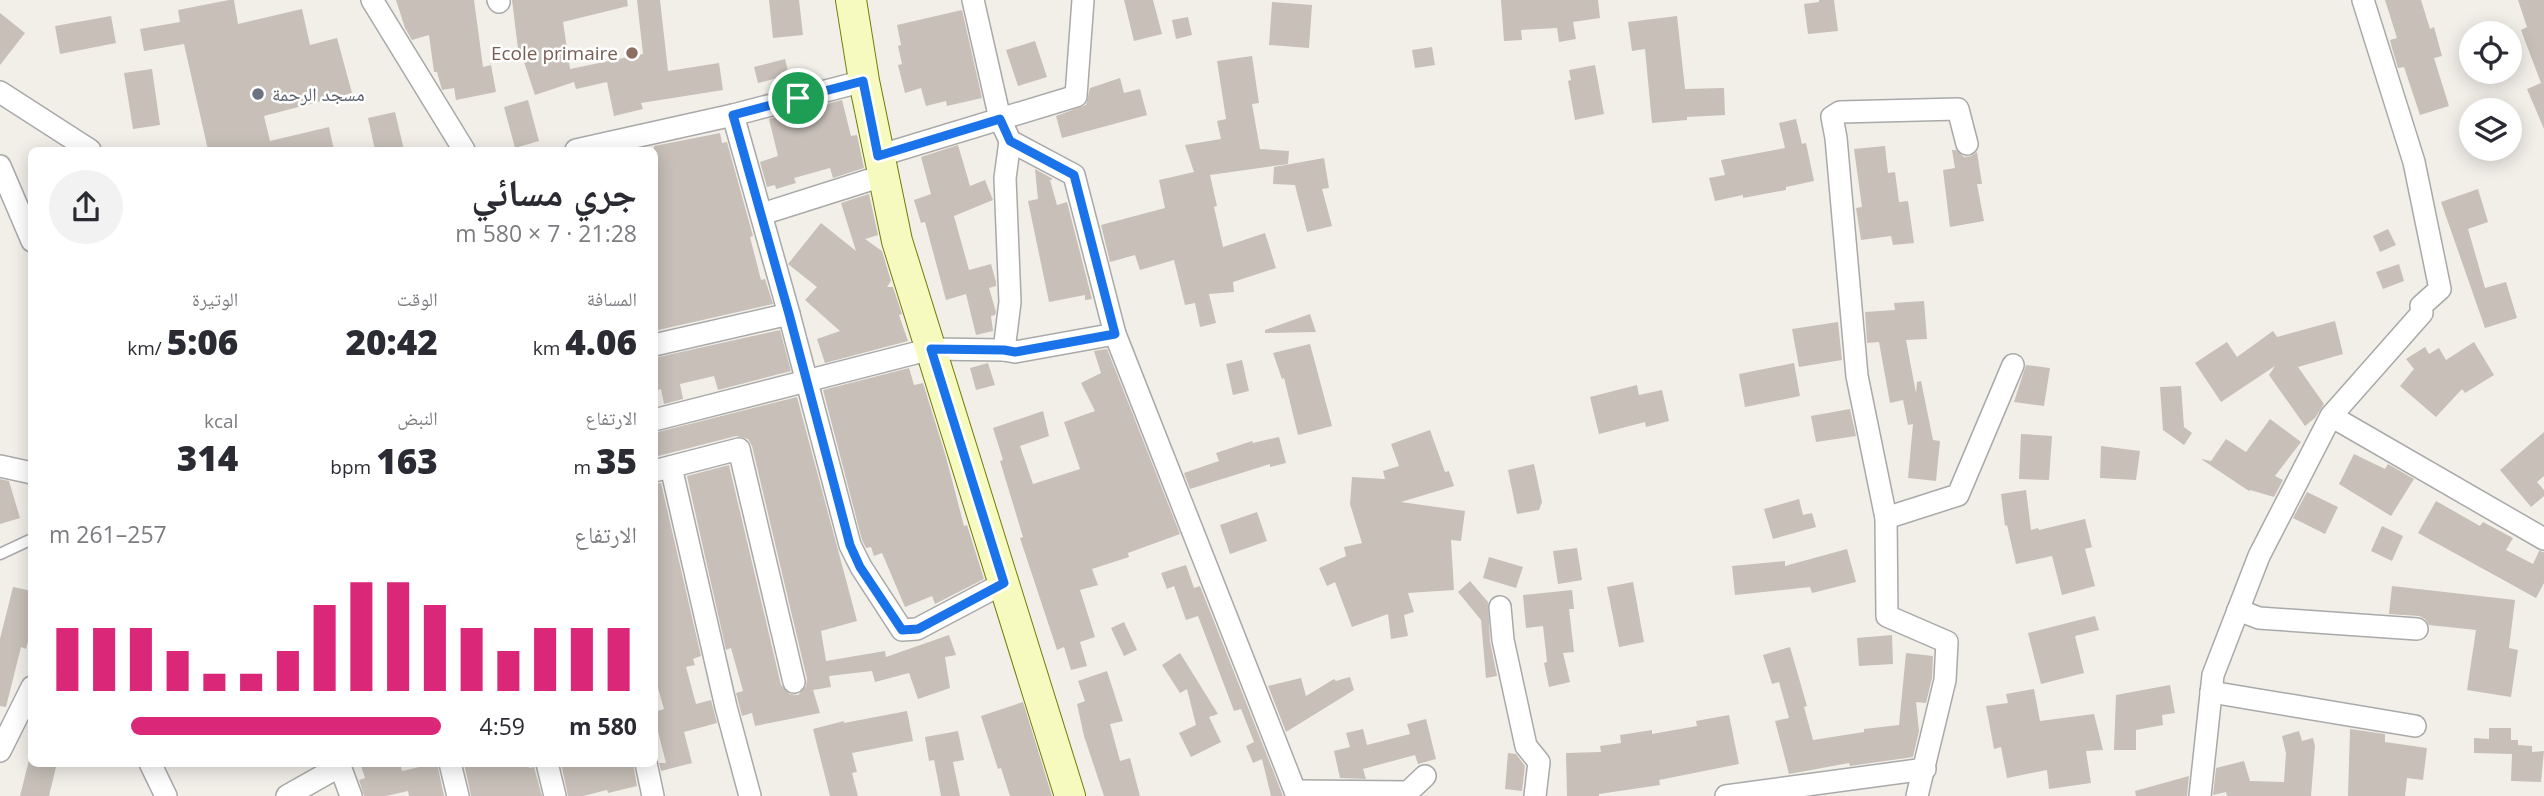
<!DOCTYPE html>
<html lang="ar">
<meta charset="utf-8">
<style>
:root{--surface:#fff;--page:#f2f2f3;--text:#2b2b33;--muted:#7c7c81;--accent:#db2777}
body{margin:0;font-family:"Open Sans","Noto Naskh Arabic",sans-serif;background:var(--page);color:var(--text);direction:rtl;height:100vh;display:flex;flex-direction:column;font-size:26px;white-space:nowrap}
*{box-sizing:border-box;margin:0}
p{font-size:23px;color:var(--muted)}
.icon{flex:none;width:38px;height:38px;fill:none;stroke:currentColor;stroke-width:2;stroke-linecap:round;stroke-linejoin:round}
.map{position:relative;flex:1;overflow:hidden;direction:ltr}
.details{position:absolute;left:28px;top:147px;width:630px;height:620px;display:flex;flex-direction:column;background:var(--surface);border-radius:10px;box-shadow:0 4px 18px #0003;direction:rtl}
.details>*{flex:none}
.tools{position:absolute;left:2459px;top:21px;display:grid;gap:14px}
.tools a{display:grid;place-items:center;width:63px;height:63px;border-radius:50%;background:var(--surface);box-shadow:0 4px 18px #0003;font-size:35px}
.pin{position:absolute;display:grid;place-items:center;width:60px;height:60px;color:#fff;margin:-30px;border:4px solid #fff;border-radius:50%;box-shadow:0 2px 7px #0007}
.round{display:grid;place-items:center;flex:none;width:74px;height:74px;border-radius:37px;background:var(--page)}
.headline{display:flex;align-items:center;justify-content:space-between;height:119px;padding:0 21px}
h1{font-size:38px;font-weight:800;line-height:52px}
.stats{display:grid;grid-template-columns:repeat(3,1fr);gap:10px;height:119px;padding:7px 21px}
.stats div{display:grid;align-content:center}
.stats b{font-size:35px;font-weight:800}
.stats small{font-size:19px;font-weight:400}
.stats p{font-size:19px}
.chart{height:196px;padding:14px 21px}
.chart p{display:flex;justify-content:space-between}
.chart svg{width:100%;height:126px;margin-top:7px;stroke:var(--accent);stroke-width:6}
ul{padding:0 21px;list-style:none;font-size:23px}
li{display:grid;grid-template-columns:112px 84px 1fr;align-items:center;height:52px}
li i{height:18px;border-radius:9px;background:var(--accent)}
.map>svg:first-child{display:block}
.building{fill:#c7bfb8}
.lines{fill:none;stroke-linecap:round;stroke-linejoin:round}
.service-casing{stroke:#a9a9a9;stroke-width:13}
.minor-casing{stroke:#a9a9a9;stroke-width:24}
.secondary-casing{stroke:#707d05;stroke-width:32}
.service{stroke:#fff;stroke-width:10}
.minor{stroke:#fff;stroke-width:21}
.secondary{stroke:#f7fabf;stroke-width:30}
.route-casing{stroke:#fff;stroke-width:14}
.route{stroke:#1a73e8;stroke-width:9}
.education-dot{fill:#8d6e63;stroke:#fff;stroke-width:2.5}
.worship-dot{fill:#6b7280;stroke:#fff;stroke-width:2.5}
.labels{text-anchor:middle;stroke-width:5;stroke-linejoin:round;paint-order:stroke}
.education-label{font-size:19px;fill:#785e54;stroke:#fff;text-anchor:end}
.worship-label{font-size:19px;fill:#5b616d;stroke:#fff;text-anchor:start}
</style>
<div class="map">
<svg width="2544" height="796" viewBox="0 0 2544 796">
<rect width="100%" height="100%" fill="#f2efe9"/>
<!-- building -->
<g class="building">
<path d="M 229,0 L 234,0 L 238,24 L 302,9 L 310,45 L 337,38 L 352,93 L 264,116 L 270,141 L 329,127 L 334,150 L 208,150 L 184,44 L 144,51 L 140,29 L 180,22 L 178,10 Z"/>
<path d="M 396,0 L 474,0 L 483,67 L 491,65 L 496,92 L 456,100 L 454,88 L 442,90 L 437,72 L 434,72 L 429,35 L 412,40 L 405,28 Z"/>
<path d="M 512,0 L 627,0 L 628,6 L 563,22 L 570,69 L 643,54 L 637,0 L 660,0 L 668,71 L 719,63 L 723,90 L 641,103 L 643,109 L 614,116 L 607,82 L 576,89 L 574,82 L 535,95 L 522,56 L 519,57 Z"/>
<path d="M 769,0 L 799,0 L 803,35 L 773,38 Z"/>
<path d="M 1124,0 L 1153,0 L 1162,34 L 1134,41 Z"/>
<path d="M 1501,0 L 1598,0 L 1600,18 L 1573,22 L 1576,39 L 1559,42 L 1557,28 L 1521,30 L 1522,40 L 1504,41 Z"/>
<path d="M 1819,0 L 1834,0 L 1838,31 L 1808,34 L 1804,4 L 1819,2 Z"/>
<path d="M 2385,0 L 2421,0 L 2430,29 L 2434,27 L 2442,56 L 2434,58 L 2449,106 L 2420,115 L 2404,67 L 2398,68 L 2392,48 L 2390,40 L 2397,38 Z"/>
<path d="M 2518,0 L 2544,0 L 2544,129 L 2527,89 L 2541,83 L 2521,30 L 2527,27 Z"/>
<path d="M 1272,2 L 1312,5 L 1309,48 L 1269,45 Z"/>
<path d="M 962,10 L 982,98 L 947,106 L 946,101 L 926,106 L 921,88 L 905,93 L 898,65 L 902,64 L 898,46 L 901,45 L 897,25 Z"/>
<path d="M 0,13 L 25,33 L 0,65 Z"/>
<path d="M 111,16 L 116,43 L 60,54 L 55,26 Z"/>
<path d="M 1677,16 L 1685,89 L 1724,88 L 1725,115 L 1687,117 L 1687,120 L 1652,123 L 1645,49 L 1632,51 L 1628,22 Z"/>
<path d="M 1188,17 L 1192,35 L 1176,39 L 1172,20 Z"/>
<path d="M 1035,41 L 1047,77 L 1018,86 L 1006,50 Z"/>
<path d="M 1432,47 L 1435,65 L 1415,68 L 1412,50 Z"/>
<path d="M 1252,56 L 1259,103 L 1252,104 L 1260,149 L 1289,151 L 1288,164 L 1210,175 L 1217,206 L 1214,207 L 1223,247 L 1265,233 L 1276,268 L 1233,282 L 1234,292 L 1209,294 L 1216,323 L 1200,327 L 1195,303 L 1185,305 L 1174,260 L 1140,270 L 1135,255 L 1110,262 L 1101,225 L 1165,208 L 1159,180 L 1194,172 L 1185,145 L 1221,139 L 1217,121 L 1226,119 L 1217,61 Z"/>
<path d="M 785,59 L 789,75 L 758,83 L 754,67 Z"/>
<path d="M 1595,65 L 1604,114 L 1575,120 L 1568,81 L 1571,80 L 1569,70 Z"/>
<path d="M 152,69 L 160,125 L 133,129 L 124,73 Z"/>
<path d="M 1120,78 L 1124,93 L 1140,89 L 1147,115 L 1062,138 L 1056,116 L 1086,105 L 1090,88 Z"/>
<path d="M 528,100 L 539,141 L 515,148 L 504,107 Z"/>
<path d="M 842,100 L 851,136 L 857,135 L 864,168 L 833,178 L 830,168 L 794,178 L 796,183 L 776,189 L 775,185 L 767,187 L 760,162 L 778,156 L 769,119 Z"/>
<path d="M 395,112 L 404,150 L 375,150 L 368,118 Z"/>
<path d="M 1796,119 L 1802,144 L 1806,143 L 1814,181 L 1786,187 L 1786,190 L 1743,198 L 1743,195 L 1715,201 L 1709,178 L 1725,175 L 1721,160 L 1785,148 L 1779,123 Z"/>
<path d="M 720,133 L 722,143 L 727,142 L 753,236 L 750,237 L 761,280 L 765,279 L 773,304 L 654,331 L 654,146 Z"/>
<path d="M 958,145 L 970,186 L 985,180 L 993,200 L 954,216 L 969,270 L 991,264 L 996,282 L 996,286 L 989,288 L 996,312 L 995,315 L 991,316 L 993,331 L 976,335 L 966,294 L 946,300 L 925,222 L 921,223 L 914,200 L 931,194 L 921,157 Z"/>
<path d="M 1885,146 L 1888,173 L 1895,172 L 1899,202 L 1908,201 L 1914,243 L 1893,245 L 1891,236 L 1861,240 L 1856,208 L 1862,207 L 1854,149 Z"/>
<path d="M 1952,150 L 1956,150 L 1964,157 L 1971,156 L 1977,152 L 1982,184 L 1977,184 L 1984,221 L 1950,227 L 1943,170 L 1955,168 Z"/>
<path d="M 1324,158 L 1329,188 L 1322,189 L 1332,226 L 1307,232 L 1295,185 L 1273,184 L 1274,167 Z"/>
<path d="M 1035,169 L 1053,179 L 1050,180 L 1057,205 L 1067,202 L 1092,299 L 1085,300 L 1085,295 L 1049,302 L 1028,201 L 1038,199 Z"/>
<path d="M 2478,189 L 2488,222 L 2468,229 L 2485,288 L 2506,282 L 2517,318 L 2485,328 L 2441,202 Z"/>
<path d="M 869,194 L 878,235 L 865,239 L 882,251 L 891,281 L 887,287 L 893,287 L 902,314 L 899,315 L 908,341 L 825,363 L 817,339 L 840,331 L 805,300 L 817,287 L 788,264 L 821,223 L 856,251 L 841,203 Z"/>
<path d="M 2388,229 L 2396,245 L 2380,252 L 2373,236 Z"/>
<path d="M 2399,264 L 2404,281 L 2383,289 L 2376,272 Z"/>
<path d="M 1924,301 L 1927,339 L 1906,340 L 1916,393 L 1917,382 L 1921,381 L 1933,440 L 1940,441 L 1936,481 L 1908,478 L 1913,424 L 1908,425 L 1903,400 L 1890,403 L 1879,342 L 1867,343 L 1866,326 L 1865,312 L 1895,310 L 1894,303 Z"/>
<path d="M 1310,314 L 1316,332 L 1265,333 L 1265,330 Z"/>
<path d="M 2335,321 L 2343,354 L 2298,367 L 2324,404 L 2315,418 L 2305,426 L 2269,375 L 2275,366 L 2221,402 L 2195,363 L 2227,342 L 2237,357 L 2273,331 L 2277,337 Z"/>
<path d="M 1838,322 L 1842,360 L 1799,367 L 1792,329 Z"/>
<path d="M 780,330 L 791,371 L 718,390 L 714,376 L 680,384 L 683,399 L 664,404 L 661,389 L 654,391 L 654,358 Z"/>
<path d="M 2474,342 L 2494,375 L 2465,393 L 2462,389 L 2436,417 L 2400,386 L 2414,369 L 2406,359 L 2425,347 L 2429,354 L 2439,348 L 2446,360 Z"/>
<path d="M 1310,344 L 1332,426 L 1298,435 L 1284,378 L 1282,379 L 1273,353 Z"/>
<path d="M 1107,349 L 1180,534 L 1128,553 L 1129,557 L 1092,569 L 1098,585 L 1080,590 L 1095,637 L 1080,642 L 1087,666 L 1071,670 L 1064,647 L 1057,650 L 1020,538 L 1023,537 L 1000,461 L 1003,460 L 993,428 L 1043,411 L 1049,436 L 1020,446 L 1033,484 L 1080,469 L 1064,422 L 1095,411 L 1081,383 L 1101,373 L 1094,351 Z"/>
<path d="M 1242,360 L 1249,391 L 1233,395 L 1226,364 Z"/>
<path d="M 988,363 L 995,385 L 976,390 L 970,368 Z"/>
<path d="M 1794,363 L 1800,396 L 1745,407 L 1739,374 Z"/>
<path d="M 2026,365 L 2050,368 L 2044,406 L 2014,402 Z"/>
<path d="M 909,368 L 914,385 L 923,383 L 946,457 L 964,526 L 967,525 L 984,579 L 935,604 L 932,596 L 905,607 L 882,553 L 874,556 L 871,547 L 866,548 L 862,540 L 823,390 Z"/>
<path d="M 1637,385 L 1639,395 L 1662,390 L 1669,421 L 1646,427 L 1645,422 L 1599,434 L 1590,397 Z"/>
<path d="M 2181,386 L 2184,427 L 2192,433 L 2184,445 L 2163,430 L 2160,387 Z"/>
<path d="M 797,397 L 857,621 L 821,631 L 826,661 L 885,651 L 886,657 L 949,635 L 956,655 L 945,657 L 950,688 L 918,699 L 909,673 L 875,682 L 872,671 L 829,676 L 831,687 L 813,690 L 820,713 L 755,726 L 752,713 L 742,716 L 736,693 L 743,691 L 731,648 L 726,650 L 687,476 L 729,465 L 781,685 L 790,694 L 798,695 L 806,686 L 807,679 L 752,446 L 748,439 L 736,436 L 654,457 L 654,433 Z"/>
<path d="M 1850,409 L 1856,436 L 1816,442 L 1811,416 Z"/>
<path d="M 2270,419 L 2301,442 L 2275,476 L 2283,480 L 2274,497 L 2250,490 L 2249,491 L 2201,459 L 2211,461 L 2226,439 L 2246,452 Z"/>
<path d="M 1430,430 L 1445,472 L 1449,471 L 1454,486 L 1401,502 L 1465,511 L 1461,541 L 1451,540 L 1454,590 L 1408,593 L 1414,612 L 1404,615 L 1408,636 L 1391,639 L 1388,614 L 1352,627 L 1335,582 L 1327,586 L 1319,568 L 1346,556 L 1344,547 L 1362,543 L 1350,504 L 1352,477 L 1385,479 L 1383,471 L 1399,466 L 1391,444 Z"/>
<path d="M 2544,432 L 2544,476 L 2537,482 L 2544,490 L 2544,496 L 2531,507 L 2500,470 Z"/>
<path d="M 2021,434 L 2052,436 L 2049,480 L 2019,479 Z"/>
<path d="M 1279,437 L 1286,463 L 1270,467 L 1270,464 L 1190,489 L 1184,473 L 1219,461 L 1216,453 L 1252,441 L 1253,443 Z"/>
<path d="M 2101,446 L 2140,451 L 2136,480 L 2100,478 Z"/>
<path d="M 2354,454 L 2385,469 L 2388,464 L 2414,479 L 2391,516 L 2339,484 Z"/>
<path d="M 1534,464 L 1542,502 L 1539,510 L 1517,514 L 1508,470 Z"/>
<path d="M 0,479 L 9,481 L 20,518 L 0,524 Z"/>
<path d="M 661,483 L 701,656 L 693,659 L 695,665 L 686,667 L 696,704 L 711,700 L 717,723 L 684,732 L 692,763 L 661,771 L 659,763 L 666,763 L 654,716 L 654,712 L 664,709 L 654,674 L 654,484 Z"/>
<path d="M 2026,490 L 2031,530 L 2038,528 L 2039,530 L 2085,519 L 2092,547 L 2085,549 L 2095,586 L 2062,595 L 2052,556 L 2016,564 L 2007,525 L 2005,526 L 2001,494 Z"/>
<path d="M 2307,492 L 2338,507 L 2325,534 L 2293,518 Z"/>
<path d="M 1799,499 L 1803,515 L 1812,513 L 1816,527 L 1773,539 L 1764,509 Z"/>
<path d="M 2436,501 L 2480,526 L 2483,522 L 2513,538 L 2506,550 L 2533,564 L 2539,551 L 2544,552 L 2544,583 L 2536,598 L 2418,533 Z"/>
<path d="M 1257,512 L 1267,541 L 1230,554 L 1220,525 Z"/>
<path d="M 2382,526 L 2403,536 L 2392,561 L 2371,551 Z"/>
<path d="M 1577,548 L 1582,580 L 1558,584 L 1553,551 Z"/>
<path d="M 1847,549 L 1856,582 L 1812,593 L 1810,587 L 1735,595 L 1732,566 L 1785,561 L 1785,566 Z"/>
<path d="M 1489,557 L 1523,567 L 1516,588 L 1483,578 Z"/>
<path d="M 1186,565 L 1194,588 L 1200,586 L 1283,796 L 1271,796 L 1262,759 L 1253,763 L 1246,746 L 1254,742 L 1241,709 L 1234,711 L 1198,616 L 1186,620 L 1174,586 L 1167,589 L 1161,573 Z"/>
<path d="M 1470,581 L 1488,602 L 1490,641 L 1497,676 L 1486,678 L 1481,620 L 1458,592 Z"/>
<path d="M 1633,582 L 1644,642 L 1619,647 L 1607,587 Z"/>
<path d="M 2392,586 L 2515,600 L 2509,648 L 2518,650 L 2511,697 L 2467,690 L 2476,630 L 2429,625 L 2425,619 L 2419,616 L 2389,614 Z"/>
<path d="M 13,587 L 32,591 L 32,627 L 26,649 L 21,647 L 6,707 L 0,706 L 0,639 Z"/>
<path d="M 1572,590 L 1574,609 L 1569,609 L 1574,652 L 1563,653 L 1570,682 L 1549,687 L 1544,663 L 1547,662 L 1543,626 L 1526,628 L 1523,595 Z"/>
<path d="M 2095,616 L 2099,630 L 2075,636 L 2084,673 L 2041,684 L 2028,633 Z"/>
<path d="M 1124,622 L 1137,650 L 1124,656 L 1111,628 Z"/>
<path d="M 1892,635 L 1893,664 L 1859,666 L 1857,638 Z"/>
<path d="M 1790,647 L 1807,706 L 1804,707 L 1813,740 L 1864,732 L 1864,729 L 1899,725 L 1906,653 L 1933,656 L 1932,678 L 1926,703 L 1916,702 L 1919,731 L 1913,757 L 1850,766 L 1849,763 L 1789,774 L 1775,721 L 1789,718 L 1779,682 L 1772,684 L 1763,655 Z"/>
<path d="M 1180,653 L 1218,714 L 1209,717 L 1221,742 L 1191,757 L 1179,733 L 1196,725 L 1187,689 L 1180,693 L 1162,665 Z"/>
<path d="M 1107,671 L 1123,721 L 1110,724 L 1120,761 L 1130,758 L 1140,796 L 1104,796 L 1084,736 L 1077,704 L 1085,701 L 1078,681 Z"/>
<path d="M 1350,677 L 1354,690 L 1286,732 L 1267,683 L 1268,686 L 1301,678 L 1306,696 L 1334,679 L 1336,681 Z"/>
<path d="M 2170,685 L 2175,713 L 2162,715 L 2163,725 L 2136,730 L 2136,750 L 2114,750 L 2116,695 Z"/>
<path d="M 2034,689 L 2040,721 L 2094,714 L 2103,750 L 2086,751 L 2091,783 L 2049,789 L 2047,770 L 2007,778 L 2001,747 L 1994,749 L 1986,706 L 2008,703 L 2006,694 Z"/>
<path d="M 1023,702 L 1052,796 L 1010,796 L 1001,768 L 998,769 L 981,716 Z"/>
<path d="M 907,711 L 913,741 L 852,753 L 857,772 L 852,773 L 858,796 L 830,796 L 813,729 L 844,721 L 844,723 Z"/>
<path d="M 1729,715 L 1739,764 L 1659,780 L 1660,785 L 1599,794 L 1599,796 L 1567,796 L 1566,753 L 1601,752 L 1600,746 L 1621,743 L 1620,735 L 1652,730 L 1652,734 L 1697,726 L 1696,721 Z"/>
<path d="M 1426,719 L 1436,759 L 1418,764 L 1415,755 L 1363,769 L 1366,779 L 1340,778 L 1334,751 L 1350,747 L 1346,733 L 1363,729 L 1367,745 L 1410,734 L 1407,724 Z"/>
<path d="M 2489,728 L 2511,728 L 2511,740 L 2518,740 L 2518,745 L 2532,746 L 2532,752 L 2544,751 L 2541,782 L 2511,781 L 2512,754 L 2474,753 L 2474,738 L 2489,739 Z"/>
<path d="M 2350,729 L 2385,734 L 2385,742 L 2427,748 L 2423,780 L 2407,778 L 2405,796 L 2348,796 Z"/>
<path d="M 958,731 L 964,760 L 953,762 L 960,796 L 941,796 L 934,760 L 929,761 L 925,737 Z"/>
<path d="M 2299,731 L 2302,741 L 2313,738 L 2315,746 L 2311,796 L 2227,796 L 2226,792 L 2213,795 L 2216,768 L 2244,761 L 2250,781 L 2284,782 L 2286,753 L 2282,736 Z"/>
<path d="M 1508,753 L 1516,754 L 1525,766 L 1522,791 L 1505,789 Z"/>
<path d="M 29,760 L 32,763 L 56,767 L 49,796 L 20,796 Z"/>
<path d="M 360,763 L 400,763 L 402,771 L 437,763 L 444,796 L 409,796 L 408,791 L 386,796 L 364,796 L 359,780 L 365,778 Z"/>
<path d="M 464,763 L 528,763 L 529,768 L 534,767 L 542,796 L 471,796 Z"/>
<path d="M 561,763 L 633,763 L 637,786 L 608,793 L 607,790 L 583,796 L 568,796 Z"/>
<path d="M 2189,776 L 2187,796 L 2136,796 L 2135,791 Z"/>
</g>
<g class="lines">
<!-- service casing -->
<g class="service-casing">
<path id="service" d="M 0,554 L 32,539"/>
</g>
<!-- minor casing -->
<g class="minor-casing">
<g id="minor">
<path d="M 372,0 L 464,150"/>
<path d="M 498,0 L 499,2"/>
<path d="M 973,0 L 1000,119 L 1010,141 L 1074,175 L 1115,334 L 1297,796"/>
<path d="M 0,92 L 90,150"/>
<path d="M 733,115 L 789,314 L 850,545 L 861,567 L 902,630 L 917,629 L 1004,583"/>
<path d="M 576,150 L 733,115 L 864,81"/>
<path d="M 878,156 L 1076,96 L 1083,0"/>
<path d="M 0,166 L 32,241"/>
<path d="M 762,214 L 882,176"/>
<path d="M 654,345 L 789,314"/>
<path d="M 1004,350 L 1010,302 L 1005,178 L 1010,141"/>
<path d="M 2331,416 L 2422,313 L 2421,306 L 2440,289 L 2414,162 L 2363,0"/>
<path d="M 654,420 L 931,349 L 1004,350 L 1015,352 L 1115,334"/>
<path d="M 0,466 L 32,473"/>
<path d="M 671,467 L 726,707 L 750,796"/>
<path d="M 654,471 L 739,449 L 794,682"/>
<path d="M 1886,518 L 1958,495 L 2013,365"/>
<path d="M 1500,607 L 1503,640 L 1526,746 L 1539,762 L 1535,796"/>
<path d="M 2238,610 L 2259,618 L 2417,629"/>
<path d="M 2211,692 L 2415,726"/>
<path d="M 0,751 L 32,687"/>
<path d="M 150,763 L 166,796"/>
<path d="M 450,763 L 458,796"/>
<path d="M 547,763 L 555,796"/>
<path d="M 646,763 L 653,796"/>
<path d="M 1296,791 L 1408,792 L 1425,776"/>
<path d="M 287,796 L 340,766 L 351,796"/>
<path d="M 1726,796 L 1925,769"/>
<path d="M 1917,796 L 1945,680 L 1947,642 L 1887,616 L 1886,518 L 1857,376 L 1836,138 L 1832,117 L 1840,112 L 1958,109 L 1967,144"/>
<path d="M 2200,796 L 2213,675 L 2259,556 L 2331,416 L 2544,539"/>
</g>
</g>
<!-- secondary casing -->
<g class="secondary-casing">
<path id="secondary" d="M 851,0 L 864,81 L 897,241 L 1070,796"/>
</g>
<!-- service -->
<use href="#service" class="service"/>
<!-- minor -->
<use href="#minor" class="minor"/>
<!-- secondary -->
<use href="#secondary" class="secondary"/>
</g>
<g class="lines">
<!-- route casing -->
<g class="route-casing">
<path id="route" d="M 863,81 L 878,156 L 1000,119 L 1010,141 L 1074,175 L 1115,334 L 1015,352 L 1004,350 L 931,349 L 1004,583 L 918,629 L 902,630 L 860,567 L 850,545 L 789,314 L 733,115 Z"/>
</g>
<!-- route -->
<use href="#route" class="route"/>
</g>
<!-- markers -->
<circle class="education-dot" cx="632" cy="53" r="7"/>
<circle class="worship-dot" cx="258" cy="94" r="7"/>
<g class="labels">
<!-- education labels -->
<g class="education-label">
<text x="618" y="60">Ecole primaire</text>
</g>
<!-- worship labels -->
<g class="worship-label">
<text x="272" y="101">مسجد الرحمة</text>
</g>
</g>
</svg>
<div class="tools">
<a><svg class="icon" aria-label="locate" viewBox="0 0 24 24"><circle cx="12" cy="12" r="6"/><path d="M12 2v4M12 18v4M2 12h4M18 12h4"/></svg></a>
<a><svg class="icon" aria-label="layers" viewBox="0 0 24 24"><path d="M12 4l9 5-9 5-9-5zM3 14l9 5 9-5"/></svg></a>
</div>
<div class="pin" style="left:798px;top:98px;background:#1e9e55"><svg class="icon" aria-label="arrive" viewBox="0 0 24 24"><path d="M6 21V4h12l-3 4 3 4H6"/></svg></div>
<section class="details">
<div class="headline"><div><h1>جري مسائي</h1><p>21:28 · 7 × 580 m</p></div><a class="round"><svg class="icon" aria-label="share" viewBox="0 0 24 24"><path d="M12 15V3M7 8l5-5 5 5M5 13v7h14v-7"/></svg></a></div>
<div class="stats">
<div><p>المسافة</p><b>4.06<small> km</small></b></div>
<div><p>الوقت</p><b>20:42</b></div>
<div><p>الوتيرة</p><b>5:06<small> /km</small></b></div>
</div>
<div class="stats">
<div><p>الارتفاع</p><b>35<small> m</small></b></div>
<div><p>النبض</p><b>163<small> bpm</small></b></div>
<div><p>kcal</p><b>314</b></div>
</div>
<div class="chart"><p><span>الارتفاع</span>257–261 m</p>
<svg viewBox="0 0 160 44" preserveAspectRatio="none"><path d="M5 44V22M15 44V22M25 44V22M35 44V30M45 44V38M55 44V38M65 44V30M75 44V14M85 44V6M95 44V6M105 44V14M115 44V22M125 44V30M135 44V22M145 44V22M155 44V22"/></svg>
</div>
<ul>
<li><b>580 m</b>4:59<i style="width:79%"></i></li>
</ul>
</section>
</div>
